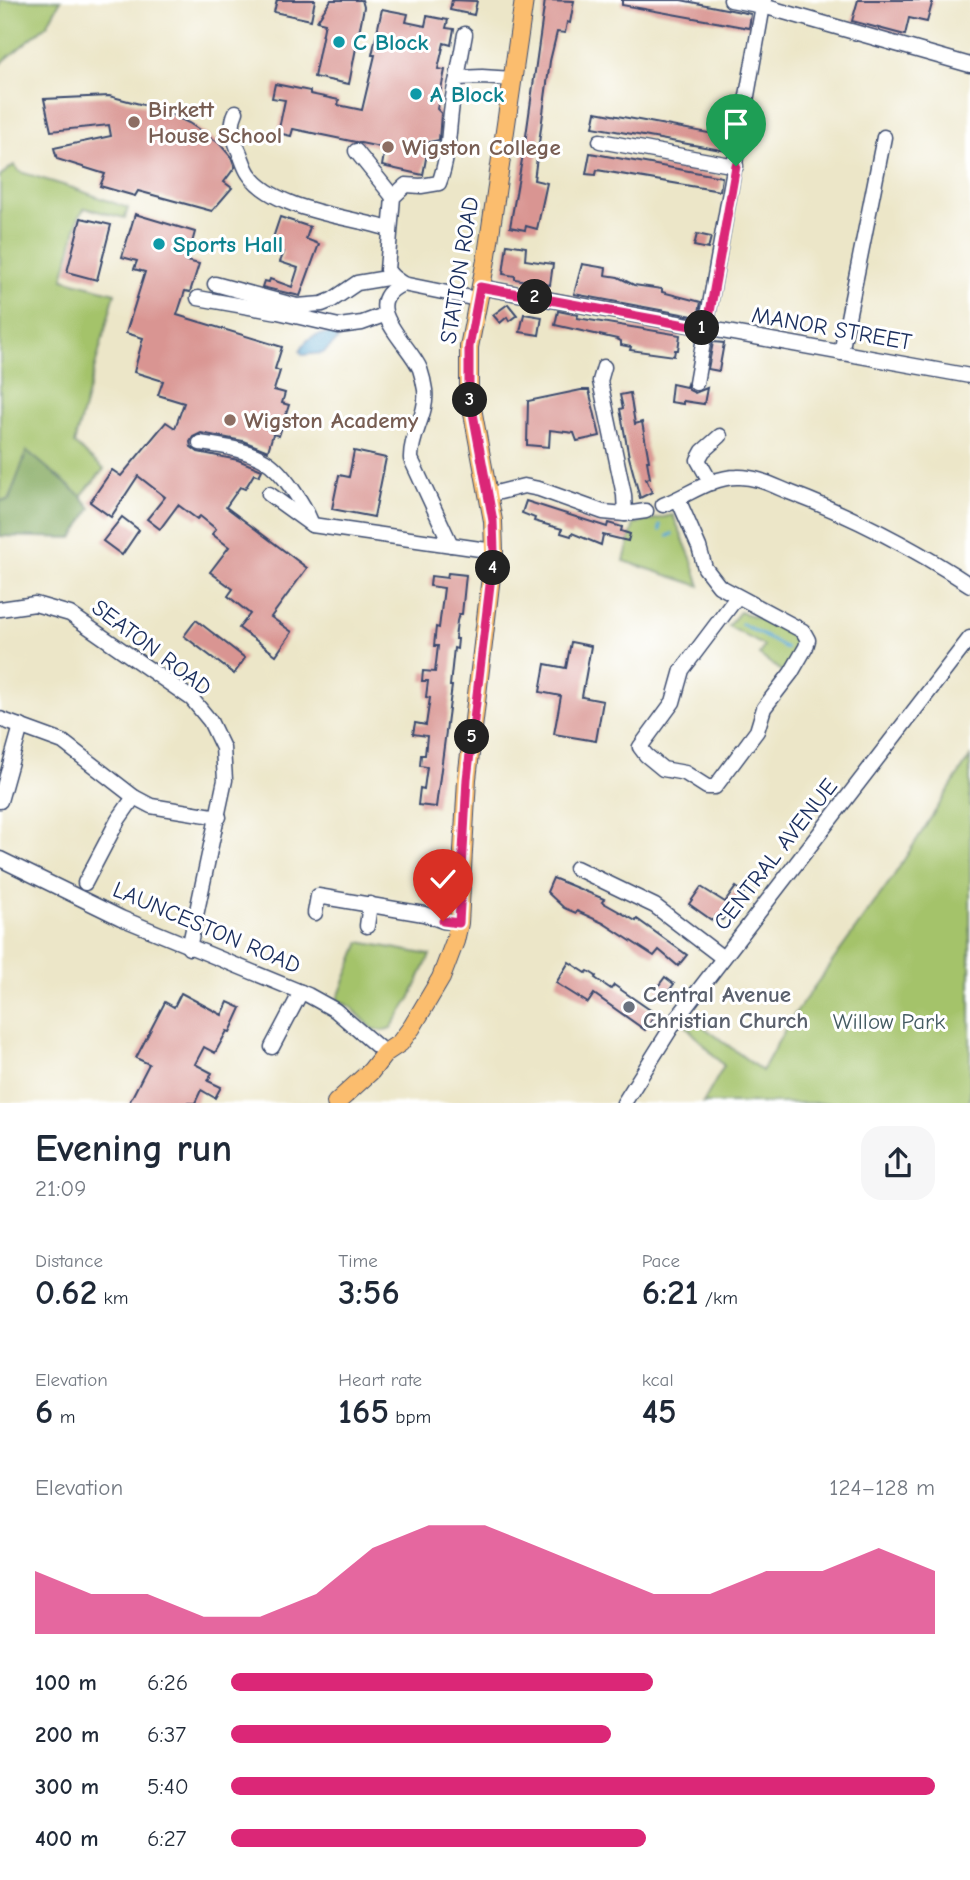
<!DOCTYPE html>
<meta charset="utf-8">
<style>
:root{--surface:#fff;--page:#f6f6f7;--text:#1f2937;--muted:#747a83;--accent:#db2777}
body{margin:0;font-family:"Comic Neue",sans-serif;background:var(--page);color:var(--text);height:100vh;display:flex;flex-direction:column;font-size:26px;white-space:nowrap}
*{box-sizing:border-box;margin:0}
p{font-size:23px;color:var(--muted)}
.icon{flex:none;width:38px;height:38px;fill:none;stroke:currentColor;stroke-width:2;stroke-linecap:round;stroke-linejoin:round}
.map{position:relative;height:1103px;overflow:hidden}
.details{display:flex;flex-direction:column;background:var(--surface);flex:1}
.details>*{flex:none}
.pin{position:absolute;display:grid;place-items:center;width:60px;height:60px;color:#fff;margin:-72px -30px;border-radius:50% 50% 50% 0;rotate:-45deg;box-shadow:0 0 7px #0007}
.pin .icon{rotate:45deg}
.km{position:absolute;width:35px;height:35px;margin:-18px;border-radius:50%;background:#222;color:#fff;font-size:19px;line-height:35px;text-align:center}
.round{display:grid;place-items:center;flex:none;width:74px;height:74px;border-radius:21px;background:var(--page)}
.head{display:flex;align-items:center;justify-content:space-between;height:119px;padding:0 35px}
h1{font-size:38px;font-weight:600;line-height:52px}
.figures{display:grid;grid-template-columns:repeat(3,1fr);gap:10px;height:119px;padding:7px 35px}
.figures div{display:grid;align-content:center}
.figures b{font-size:35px;font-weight:600}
.figures small{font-size:19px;font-weight:400}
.figures p{font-size:19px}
.chart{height:196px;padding:14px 35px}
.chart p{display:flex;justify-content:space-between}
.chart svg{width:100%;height:126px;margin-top:7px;fill:var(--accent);opacity:.7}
ul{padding:0 35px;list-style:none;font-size:23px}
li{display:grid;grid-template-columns:112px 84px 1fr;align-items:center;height:52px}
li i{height:18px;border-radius:9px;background:var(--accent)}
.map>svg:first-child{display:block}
.green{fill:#a4c36b;stroke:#607964;stroke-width:2}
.forest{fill:#83a95f;stroke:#4f6c5e;stroke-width:2}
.water{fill:#52a4cd;stroke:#366a96;stroke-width:2}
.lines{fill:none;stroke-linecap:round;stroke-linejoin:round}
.stream{stroke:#52a4cd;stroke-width:3.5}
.building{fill:#d99592}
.minor-casing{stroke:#3a4a6e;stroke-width:17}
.major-casing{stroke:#3a4a6e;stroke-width:20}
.minor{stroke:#fff;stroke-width:14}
.major{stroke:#fbbd6e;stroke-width:18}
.route-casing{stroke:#fff;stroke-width:14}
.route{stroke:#db2777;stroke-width:9}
.culture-dot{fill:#0f9aa8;stroke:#fff;stroke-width:2.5}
.education-dot{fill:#8d6e63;stroke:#fff;stroke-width:2.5}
.worship-dot{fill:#6b7280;stroke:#fff;stroke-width:2.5}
.labels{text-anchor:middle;stroke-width:6;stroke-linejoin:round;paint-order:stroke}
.culture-label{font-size:23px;font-weight:bold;fill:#0d838f;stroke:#fff;text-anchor:start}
.education-label{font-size:23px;font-weight:bold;fill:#785e54;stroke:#fff;text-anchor:start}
.street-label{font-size:23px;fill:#1b2f5e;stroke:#fff}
.worship-label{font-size:23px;font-weight:bold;fill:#5b616d;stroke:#fff;text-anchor:start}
.park-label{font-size:23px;fill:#445b62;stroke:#fff}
</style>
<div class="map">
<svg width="970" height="1103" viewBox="0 0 970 1103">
<rect width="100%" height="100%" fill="#fff"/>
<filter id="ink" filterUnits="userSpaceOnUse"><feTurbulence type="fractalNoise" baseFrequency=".0143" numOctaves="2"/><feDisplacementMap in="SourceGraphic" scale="14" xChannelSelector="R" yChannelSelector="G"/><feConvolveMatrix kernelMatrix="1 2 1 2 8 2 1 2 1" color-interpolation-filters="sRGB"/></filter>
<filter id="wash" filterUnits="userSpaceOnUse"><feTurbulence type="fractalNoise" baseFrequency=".00686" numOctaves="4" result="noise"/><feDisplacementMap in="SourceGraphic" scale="28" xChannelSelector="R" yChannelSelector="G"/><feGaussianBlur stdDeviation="1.57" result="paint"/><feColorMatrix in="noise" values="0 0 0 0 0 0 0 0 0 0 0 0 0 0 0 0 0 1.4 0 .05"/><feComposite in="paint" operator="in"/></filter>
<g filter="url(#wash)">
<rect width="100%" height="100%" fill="#ece6c8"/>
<!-- green -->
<g class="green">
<path d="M 0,0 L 61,0 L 47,25 L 0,64 Z"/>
<path d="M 14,165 L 20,172 L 73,188 L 128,208 L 125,218 L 85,208 L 79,216 L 63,279 L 115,293 L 74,444 L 104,469 L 81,496 L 28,452 L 8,500 L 0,501 L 0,176 Z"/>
<path d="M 673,515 L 691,558 L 700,586 L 624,561 L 634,524 Z"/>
<path d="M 740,612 C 757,617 794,631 800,647 L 783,672 L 759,655 L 764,646 L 728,626 Z"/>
<path d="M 970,757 L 970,1103 L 703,1103 L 724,1066 L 686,1026 L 692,1018 L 762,1071 L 789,1022 L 893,877 Z"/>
<path d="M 360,942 L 430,955 L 410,999 L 391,1028 L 382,1031 L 373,1029 L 351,1007 L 337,1000 Z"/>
</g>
<!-- forest -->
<path class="forest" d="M 27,451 L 81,496 L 91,508 L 73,538 L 0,536 L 0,501 L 9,500 Z"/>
<!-- water -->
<path class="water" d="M 333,333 L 338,340 L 323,353 L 303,355 L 300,351 C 308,335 316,335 333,333 Z"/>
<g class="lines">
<!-- stream -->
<g class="stream">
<path d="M 660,530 L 660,525"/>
<path d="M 668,536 L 672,534"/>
<path d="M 742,624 L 786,648"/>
</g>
</g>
<g id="blocks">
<!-- building -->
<g class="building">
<path d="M 277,0 L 315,0 L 311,20 L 274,12 Z"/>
<path d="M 331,0 L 362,0 L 364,7 L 349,84 L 314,77 L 325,23 L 317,21 Z"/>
<path d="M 452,0 L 477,1 L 474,15 L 450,10 Z"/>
<path d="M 545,0 L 574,1 L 570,23 L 567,22 L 565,33 L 557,32 L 550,61 L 534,180 L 547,183 L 537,229 L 526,226 L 525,230 L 510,227 L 525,143 Z"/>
<path d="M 622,0 L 681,0 L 751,14 L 749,28 L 622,5 Z"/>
<path d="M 858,0 L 933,0 L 927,22 L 909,18 L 905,35 L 852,21 Z"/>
<path d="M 382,9 L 408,14 L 406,22 L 425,26 L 427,16 L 448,20 L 446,28 L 454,29 L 451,45 L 444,43 L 438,69 L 445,70 L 437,109 L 441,113 L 439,140 L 429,142 L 423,175 L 382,166 L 385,148 L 293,129 L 291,136 L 278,133 L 285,100 L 272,98 L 275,84 L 310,91 L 310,94 L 339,100 L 338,105 L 362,110 L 375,55 L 372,55 Z"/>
<path d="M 109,96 L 159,109 L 189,123 L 219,143 L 231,157 L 235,167 L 224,182 L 232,188 L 212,211 L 138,191 L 135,196 L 100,186 L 105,174 L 57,159 L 54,148 L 111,136 L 109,125 L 51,131 L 44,99 Z"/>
<path d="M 596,112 L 730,137 L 727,151 L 593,127 Z"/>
<path d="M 590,153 L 722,177 L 720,191 L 597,170 L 596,175 L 586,174 Z"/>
<path d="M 135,214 L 195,232 L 187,261 L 199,264 L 190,292 L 185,291 L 177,315 L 282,347 L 275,369 L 280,371 L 274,390 L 285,393 L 282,403 L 289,405 L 279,436 L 273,434 L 268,451 L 243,441 L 201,433 L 193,437 L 190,442 L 191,447 L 198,452 L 238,460 L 262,470 L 259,476 L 254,474 L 245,489 L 240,487 L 226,507 L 307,568 L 271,617 L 292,632 L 276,655 L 239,628 L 250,614 L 228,596 L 233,589 L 210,572 L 229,547 L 212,534 L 216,529 L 200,516 L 197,519 L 178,505 L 160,529 L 147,519 L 165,497 L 138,476 L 111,517 L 90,502 L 112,470 L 121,476 L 166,422 L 175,428 L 184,403 L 158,395 L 163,381 L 134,372 L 143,338 L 126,333 L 145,272 L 134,269 L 137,261 L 122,257 Z"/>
<path d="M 280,217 L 310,227 L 306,239 L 319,244 L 300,296 L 262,287 L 264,281 L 269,282 L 270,279 L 292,287 L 298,268 L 280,262 L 284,252 L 270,247 Z"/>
<path d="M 81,218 L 111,225 L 97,280 L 67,272 Z"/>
<path d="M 697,234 L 711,237 L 708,249 L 694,246 Z"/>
<path d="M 507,244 L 526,247 L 525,260 L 553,264 L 550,285 L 515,279 L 515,276 L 503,274 Z"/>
<path d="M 582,264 L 606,268 L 605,275 L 618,277 L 634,285 L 662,289 L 662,292 L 701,302 L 698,317 L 574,294 Z"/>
<path d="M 508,304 L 517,315 L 509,321 L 507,317 L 500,323 L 493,315 Z"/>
<path d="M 558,311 L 578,315 L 577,318 L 680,335 L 678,350 L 675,350 L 674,356 L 630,350 L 631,347 L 621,345 L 621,341 L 617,339 L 555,325 Z"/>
<path d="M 524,314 L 542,317 L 539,335 L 520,332 Z"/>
<path d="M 713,342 L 724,343 L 719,371 L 708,369 Z"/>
<path d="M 672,384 L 686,387 L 687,384 L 689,390 L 695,393 L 707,388 L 704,404 L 683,401 L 683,404 L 670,402 Z"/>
<path d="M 581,390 L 589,390 L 600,436 L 577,441 L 574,433 L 550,430 L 549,447 L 527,445 L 528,401 Z"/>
<path d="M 630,393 L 635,424 L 642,422 L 649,461 L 647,461 L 650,478 L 646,479 L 652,492 L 640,498 L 629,457 L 620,409 L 623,408 L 620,395 Z"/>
<path d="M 354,451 L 386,458 L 374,517 L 332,509 L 339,475 L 349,477 Z"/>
<path d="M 526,501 L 607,527 L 608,523 L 622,527 L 621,531 L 630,534 L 628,541 L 603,535 L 601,545 L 572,533 L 571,536 L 561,533 L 562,529 L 534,521 L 535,518 L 522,513 Z"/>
<path d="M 122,517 L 139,530 L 122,555 L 103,541 Z"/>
<path d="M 448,573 L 466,575 L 462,614 L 459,614 L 457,621 L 455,639 L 458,639 L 457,649 L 454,648 L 450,686 L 452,686 L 436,807 L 418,805 L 420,788 L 424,789 L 427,767 L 420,766 L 421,755 L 425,755 L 427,736 L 413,734 L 415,723 L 426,725 L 430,698 L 426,697 L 428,681 L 422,681 L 423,671 L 435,672 L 438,646 L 434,646 L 436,627 L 439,628 L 444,588 L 430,586 L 431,576 L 447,578 Z"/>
<path d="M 196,620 L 245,658 L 234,674 L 184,636 Z"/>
<path d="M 571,642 L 591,646 L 582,697 L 603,701 L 596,741 L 554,734 L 561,696 L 540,692 L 545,664 L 566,668 Z"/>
<path d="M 553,878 L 604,899 L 602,902 L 636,921 L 637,919 L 687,955 L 678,966 L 659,950 L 654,956 L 603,923 L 577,911 L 576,913 L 564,908 L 547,892 Z"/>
<path d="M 701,887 L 725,902 L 736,887 L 744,893 L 722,920 L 716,916 L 713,921 L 689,904 Z"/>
<path d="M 569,962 L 586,973 L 588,971 L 596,976 L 595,978 L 611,989 L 614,985 L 656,1014 L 645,1030 L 594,994 L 588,1003 L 556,983 Z"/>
<path d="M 665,977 L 674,984 L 665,996 L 656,989 Z"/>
<path d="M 181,993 L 222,1015 L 228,1002 L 241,1008 L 230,1032 L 227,1031 L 215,1053 L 204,1047 L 195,1064 L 212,1073 L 208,1081 L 221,1087 L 215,1098 L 201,1090 L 195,1103 L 129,1103 L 149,1064 L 136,1058 L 165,1002 L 174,1007 Z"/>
</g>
</g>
</g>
<g filter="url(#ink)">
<use href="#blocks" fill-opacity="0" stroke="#3a4a6e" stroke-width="2"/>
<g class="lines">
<!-- minor casing -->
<g class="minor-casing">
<g id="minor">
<path d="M 731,0 L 763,6 L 970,65"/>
<path d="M 457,78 L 465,34"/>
<path d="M 236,112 C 230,124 233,136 238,149 C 242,157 244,167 249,174 C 274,211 349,216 389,229"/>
<path d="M 600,141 L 736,166"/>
<path d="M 356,151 L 393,197"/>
<path d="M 215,284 L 297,306 L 322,304 L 332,300 L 357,283 L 393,277"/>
<path d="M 403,284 L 393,277 L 387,270 L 393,197 L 406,185 L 421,186 L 439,183 C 452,150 447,113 457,78 L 482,77 L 513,79"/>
<path d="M 480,287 L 970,376"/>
<path d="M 198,298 L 278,312 L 339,326 L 362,323 L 384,315"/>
<path d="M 841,353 L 884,137"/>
<path d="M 604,367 L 600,381 L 624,495 L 625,514"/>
<path d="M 696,383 L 764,0"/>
<path d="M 200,443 C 221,446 245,449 264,460 C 282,470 305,505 312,525"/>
<path d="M 711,483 L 698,460 L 703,451 L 720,436"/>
<path d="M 269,494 L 312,525 L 494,551"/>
<path d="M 488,495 L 524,486 L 539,489 L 603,512 L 625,514 L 646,511"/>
<path d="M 678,499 L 699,547 L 705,568 L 719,586 L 803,631 L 808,640 L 806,647 L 791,673 L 764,708 L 757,731 L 715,787 L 707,787 L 685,773 L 663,769 L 646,755 L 640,747 L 673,702 L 682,670 L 737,597"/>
<path d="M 663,505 C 687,496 711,477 737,477 C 755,476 772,485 789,492 C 852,516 914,548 970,585"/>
<path d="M 451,545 L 411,459 C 410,435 428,414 425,390 C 424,383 422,375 420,369 C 409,343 357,304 403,284 L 477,299"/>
<path d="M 0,609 L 35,604 L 70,614 L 192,699 L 210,721 L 223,748 L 225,780 L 189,948"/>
<path d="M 0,719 L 63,742 L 134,797 L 151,806 L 219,817"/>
<path d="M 0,801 L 21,726"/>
<path d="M 0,859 L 121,918 L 308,995 L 335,1010 L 385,1053"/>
<path d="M 576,868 L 655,906 L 723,958"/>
<path d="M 85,883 L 118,820 L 134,797"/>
<path d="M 315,913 L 318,896 L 424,914 L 443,921 L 459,923"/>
<path d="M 367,926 L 370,904"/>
<path d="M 272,1047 L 301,992"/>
<path d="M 624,1103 L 678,1017 L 970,638"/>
</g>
</g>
<!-- major casing -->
<g class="major-casing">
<path id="major" d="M 336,1103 L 371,1071 L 385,1053 L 400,1043 L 412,1027 L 441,978 L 455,941 L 459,923 L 467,779 L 494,551 L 493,521 L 469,392 L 469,347 L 487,255 L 524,0"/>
</g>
<!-- minor -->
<use href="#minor" class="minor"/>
<!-- major -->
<use href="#major" class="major"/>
</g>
</g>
<g class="lines" filter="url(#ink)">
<!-- route casing -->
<g class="route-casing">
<path id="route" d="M 443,921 L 459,923 L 467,779 L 494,551 L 493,521 L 469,392 L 469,347 L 480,287 L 707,329 L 736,166"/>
</g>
<!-- route -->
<use href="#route" class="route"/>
</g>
<!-- markers -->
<g class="culture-dot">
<circle cx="339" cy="42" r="7"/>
<circle cx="416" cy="94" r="7"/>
<circle cx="159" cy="244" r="7"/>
</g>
<g class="education-dot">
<circle cx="134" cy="122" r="7"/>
<circle cx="388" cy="147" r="7"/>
<circle cx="230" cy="420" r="7"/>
</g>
<circle class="worship-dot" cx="629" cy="1007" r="7"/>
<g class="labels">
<!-- culture labels -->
<g class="culture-label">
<text x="353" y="50">C Block</text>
<text x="430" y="102">A Block</text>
<text x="173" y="252">Sports Hall</text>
</g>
<!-- education labels -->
<g class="education-label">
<text x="148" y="117">Birkett<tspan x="148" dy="26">House School</tspan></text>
<text x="402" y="155">Wigston College</text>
<text x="244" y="428">Wigston Academy</text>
</g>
<!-- street labels -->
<g class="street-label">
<text transform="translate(459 270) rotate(-81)" y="8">STATION ROAD</text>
<text transform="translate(832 328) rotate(10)" y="8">MANOR STREET</text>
<text transform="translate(152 647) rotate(37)" y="8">SEATON ROAD</text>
<text transform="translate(775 854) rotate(-52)" y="8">CENTRAL AVENUE</text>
<text transform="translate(207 927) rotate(23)" y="8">LAUNCESTON ROAD</text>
</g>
<!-- worship labels -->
<g class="worship-label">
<text x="643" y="1002">Central Avenue<tspan x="643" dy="26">Christian Church</tspan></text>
</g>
<!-- park labels -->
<g class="park-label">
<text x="889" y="1029">Willow Park</text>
</g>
</g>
</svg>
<div class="pin" style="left:736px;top:166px;background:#1e9e55"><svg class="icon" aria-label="arrive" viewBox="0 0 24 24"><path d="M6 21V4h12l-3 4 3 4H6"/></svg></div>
<div class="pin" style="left:443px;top:921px;background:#d93025"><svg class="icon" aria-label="check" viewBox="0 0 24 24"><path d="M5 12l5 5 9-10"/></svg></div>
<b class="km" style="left:702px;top:328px">1</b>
<b class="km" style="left:535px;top:297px">2</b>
<b class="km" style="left:470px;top:400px">3</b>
<b class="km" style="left:493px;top:568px">4</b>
<b class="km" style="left:472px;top:737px">5</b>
</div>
<section class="details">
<div class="head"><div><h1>Evening run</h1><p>21:09</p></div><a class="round"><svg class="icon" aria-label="share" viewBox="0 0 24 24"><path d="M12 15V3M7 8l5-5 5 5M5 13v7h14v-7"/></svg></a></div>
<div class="figures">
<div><p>Distance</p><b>0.62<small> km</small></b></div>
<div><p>Time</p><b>3:56</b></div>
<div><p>Pace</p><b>6:21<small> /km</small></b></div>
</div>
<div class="figures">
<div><p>Elevation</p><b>6<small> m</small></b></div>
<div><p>Heart rate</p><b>165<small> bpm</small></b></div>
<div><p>kcal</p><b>45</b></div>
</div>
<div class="chart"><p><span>Elevation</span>124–128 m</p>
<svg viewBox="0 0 160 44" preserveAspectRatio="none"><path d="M0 44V22L10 30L20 30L30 38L40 38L50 30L60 14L70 6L80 6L90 14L100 22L110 30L120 30L130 22L140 22L150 14L160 22V44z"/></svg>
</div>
<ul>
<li><b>100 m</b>6:26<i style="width:60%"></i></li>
<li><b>200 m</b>6:37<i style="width:54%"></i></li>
<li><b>300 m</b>5:40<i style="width:100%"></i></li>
<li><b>400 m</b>6:27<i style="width:59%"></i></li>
</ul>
</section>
